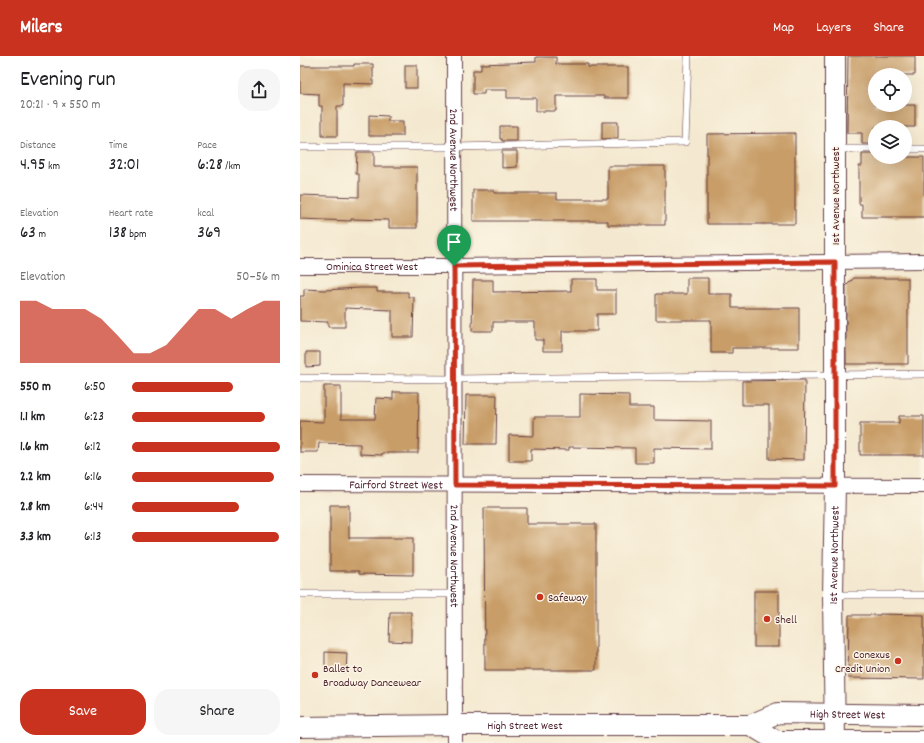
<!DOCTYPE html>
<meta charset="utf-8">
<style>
:root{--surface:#fff;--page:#f6f6f6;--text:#202124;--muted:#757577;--accent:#c8321e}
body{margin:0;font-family:Dekko,sans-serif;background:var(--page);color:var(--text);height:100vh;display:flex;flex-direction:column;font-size:15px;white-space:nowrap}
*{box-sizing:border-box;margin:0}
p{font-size:13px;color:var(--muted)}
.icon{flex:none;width:22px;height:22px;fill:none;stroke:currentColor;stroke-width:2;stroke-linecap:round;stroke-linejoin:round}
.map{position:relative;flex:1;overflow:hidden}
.drawer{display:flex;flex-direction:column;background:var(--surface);width:300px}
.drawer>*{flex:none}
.buttons{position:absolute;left:568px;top:12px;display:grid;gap:8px}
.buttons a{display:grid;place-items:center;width:44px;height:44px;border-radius:50%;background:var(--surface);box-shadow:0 4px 16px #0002;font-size:20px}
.pin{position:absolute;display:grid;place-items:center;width:34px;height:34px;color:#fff;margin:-41px -17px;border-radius:50% 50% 50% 0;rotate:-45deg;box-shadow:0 0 4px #0007}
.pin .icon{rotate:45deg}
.round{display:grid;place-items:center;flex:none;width:42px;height:42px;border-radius:16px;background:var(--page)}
.headline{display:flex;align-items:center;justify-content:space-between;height:68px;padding:0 20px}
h1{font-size:22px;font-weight:600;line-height:30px}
.figures{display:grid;grid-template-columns:repeat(3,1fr);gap:6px;height:68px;padding:4px 20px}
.figures div{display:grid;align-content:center}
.figures b{font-size:17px;font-weight:600}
.figures small{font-size:11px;font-weight:400}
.figures p{font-size:11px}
.chart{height:112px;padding:8px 20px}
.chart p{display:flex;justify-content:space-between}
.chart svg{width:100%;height:72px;margin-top:4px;fill:var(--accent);opacity:.7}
.button{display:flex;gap:8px;margin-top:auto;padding:8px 20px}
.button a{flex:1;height:46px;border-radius:16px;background:var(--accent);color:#fff;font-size:16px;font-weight:600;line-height:46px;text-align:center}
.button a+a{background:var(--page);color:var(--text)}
ul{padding:0 20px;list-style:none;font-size:13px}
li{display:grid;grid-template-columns:64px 48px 1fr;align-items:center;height:30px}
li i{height:10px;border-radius:5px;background:var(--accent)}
header{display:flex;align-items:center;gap:24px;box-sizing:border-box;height:56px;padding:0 20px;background:var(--accent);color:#fff}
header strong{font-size:19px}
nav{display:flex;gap:22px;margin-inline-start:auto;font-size:14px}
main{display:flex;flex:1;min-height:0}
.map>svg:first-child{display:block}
.building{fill:#c89d67}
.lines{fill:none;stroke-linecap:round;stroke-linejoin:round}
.lane-casing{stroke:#643d44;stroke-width:8}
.street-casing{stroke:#643d44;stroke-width:16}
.secondary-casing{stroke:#643d44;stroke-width:22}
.lane{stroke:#fff;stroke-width:7}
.street{stroke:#fff;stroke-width:14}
.secondary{stroke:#fff;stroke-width:20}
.route-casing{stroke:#fff;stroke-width:8}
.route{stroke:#c8321e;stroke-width:5}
.poi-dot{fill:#c8321e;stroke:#fcf5e5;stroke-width:1.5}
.labels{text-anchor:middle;stroke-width:3;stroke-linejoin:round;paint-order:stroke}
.street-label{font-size:12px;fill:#4a1f2b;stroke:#fcf5e5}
.poi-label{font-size:12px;fill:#4a1f2b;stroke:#fcf5e5;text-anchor:start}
</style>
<header>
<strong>Milers</strong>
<nav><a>Map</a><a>Layers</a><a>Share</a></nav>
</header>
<main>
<section class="drawer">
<div class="headline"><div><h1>Evening run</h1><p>20:21 · 9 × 550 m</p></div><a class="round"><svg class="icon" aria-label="share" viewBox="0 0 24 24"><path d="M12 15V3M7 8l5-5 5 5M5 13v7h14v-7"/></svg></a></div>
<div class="figures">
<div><p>Distance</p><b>4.95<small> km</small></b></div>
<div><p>Time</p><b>32:01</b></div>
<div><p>Pace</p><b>6:28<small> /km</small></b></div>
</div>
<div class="figures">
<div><p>Elevation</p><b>63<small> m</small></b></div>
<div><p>Heart rate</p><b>138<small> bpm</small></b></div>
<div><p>kcal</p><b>369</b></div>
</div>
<div class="chart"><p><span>Elevation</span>50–56 m</p>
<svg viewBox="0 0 160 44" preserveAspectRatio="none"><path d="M0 44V6L10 6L20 11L30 11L40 11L50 17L60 27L70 38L80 38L90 33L100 22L110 11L120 11L130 17L140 11L150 6L160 6V44z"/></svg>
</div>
<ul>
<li><b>550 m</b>6:50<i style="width:68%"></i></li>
<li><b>1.1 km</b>6:23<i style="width:90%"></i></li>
<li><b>1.6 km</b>6:12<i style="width:100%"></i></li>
<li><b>2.2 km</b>6:16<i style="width:96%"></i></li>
<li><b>2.8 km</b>6:44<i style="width:72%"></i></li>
<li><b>3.3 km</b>6:13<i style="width:99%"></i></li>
</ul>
<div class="button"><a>Save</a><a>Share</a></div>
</section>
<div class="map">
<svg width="624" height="687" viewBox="0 0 624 687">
<rect width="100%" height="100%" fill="#fcf5e5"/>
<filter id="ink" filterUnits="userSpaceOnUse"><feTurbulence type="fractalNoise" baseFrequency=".025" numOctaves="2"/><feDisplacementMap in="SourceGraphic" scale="8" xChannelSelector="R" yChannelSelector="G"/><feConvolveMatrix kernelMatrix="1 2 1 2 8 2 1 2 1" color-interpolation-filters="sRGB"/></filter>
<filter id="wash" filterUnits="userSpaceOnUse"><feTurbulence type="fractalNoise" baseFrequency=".012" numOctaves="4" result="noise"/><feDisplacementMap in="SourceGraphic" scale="16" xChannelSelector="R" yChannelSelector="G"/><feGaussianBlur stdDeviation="0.9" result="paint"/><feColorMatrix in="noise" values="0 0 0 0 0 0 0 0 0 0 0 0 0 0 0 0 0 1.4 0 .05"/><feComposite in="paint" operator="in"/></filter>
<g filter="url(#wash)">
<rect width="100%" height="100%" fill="#f4e9d0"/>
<g id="blocks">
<!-- building -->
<g class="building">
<path d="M 548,0 L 615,0 L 615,19 L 575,19 L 575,49 L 615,49 L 615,71 L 575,71 L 575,88 L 562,88 L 562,77 L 547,77 Z"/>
<path d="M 236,1 L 256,1 L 256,8 L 288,8 L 288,11 L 328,11 L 328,42 L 304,42 L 304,40 L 256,40 L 256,55 L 236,55 L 236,42 L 207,42 L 207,34 L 184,34 L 184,38 L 173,38 L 173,14 L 181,14 L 181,8 L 236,6 Z"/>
<path d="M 54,8 L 73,8 L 73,28 L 43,27 L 43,50 L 37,50 L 37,80 L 22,80 L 22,50 L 19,50 L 19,38 L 0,37 L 0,10 L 54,10 Z"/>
<rect x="105" y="9" width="12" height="23"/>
<path d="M 69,59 L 88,60 L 88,65 L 103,65 L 103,80 L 69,80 Z"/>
<path d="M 302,66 L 318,66 L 318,82 L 302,83 Z"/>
<path d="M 200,70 L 217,70 L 217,85 L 202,85 L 202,83 L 200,83 Z"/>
<path d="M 495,77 L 495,168 L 407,168 L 407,78 Z"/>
<path d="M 202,95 L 217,95 L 217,111 L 202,112 Z"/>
<path d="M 57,96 L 74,96 L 74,111 L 117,111 L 117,172 L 89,172 L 89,164 L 51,163 L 51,165 L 0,163 L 0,139 L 59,141 L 59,118 L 56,118 Z"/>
<path d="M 562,98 L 575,98 L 575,101 L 624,101 L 624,161 L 562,161 L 562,148 L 559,148 L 559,110 L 562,110 Z"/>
<path d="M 308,110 L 365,110 L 365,169 L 308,169 L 308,165 L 173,165 L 173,134 L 194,134 L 194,137 L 257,137 L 257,143 L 308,143 Z"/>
<path d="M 387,222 L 408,222 L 408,238 L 432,238 L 432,252 L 499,252 L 499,292 L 432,292 L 432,297 L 411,297 L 411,264 L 356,264 L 356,238 L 387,238 Z"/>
<path d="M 554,222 L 608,222 L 608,308 L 546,308 L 546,230 Z"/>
<path d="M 271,223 L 297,223 L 297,234 L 316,234 L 316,258 L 297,258 L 297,275 L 262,275 L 262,295 L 243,295 L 243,284 L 235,284 L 235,266 L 193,266 L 193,275 L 172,275 L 173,224 L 193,224 L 193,236 L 271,235 Z"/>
<path d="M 59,232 L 77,232 L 77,236 L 108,236 L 108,241 L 114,241 L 113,281 L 92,281 L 92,254 L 45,252 L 45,271 L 28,271 L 28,266 L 0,265 L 0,240 L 4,240 L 4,233 L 25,234 Z"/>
<path d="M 6,296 L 20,296 L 20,310 L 6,311 Z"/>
<path d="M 505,324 L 504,404 L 469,403 L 469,349 L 442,349 L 442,325 Z"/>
<path d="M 24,330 L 41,330 L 41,363 L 75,363 L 76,342 L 93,343 L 93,336 L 119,336 L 118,397 L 82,397 L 82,399 L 60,398 L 60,388 L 19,387 L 18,396 L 0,396 L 0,365 L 24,366 Z"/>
<path d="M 280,338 L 329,339 L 329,351 L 354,351 L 354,364 L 411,365 L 411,393 L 354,392 L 354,407 L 335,407 L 335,392 L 269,391 L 269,394 L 231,393 L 231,405 L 209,405 L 209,379 L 234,380 L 234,361 L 280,361 Z"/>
<path d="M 166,339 L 197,339 L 196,388 L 165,388 Z"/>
<path d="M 599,360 L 624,360 L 624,399 L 560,399 L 560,367 L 599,367 Z"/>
<path d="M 30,449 L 49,449 L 49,482 L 113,482 L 113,519 L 59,518 L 59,515 L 30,515 Z"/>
<path d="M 184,452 L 227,452 L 227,468 L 296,468 L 296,614 L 185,614 Z"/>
<rect x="454" y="535" width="25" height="56"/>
<path d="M 90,556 L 111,556 L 111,586 L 89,585 Z"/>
<path d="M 580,558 L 624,559 L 624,623 L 548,622 L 549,559 L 580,559 Z"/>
<path d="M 25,596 L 47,597 L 46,617 L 25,616 Z"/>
</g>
</g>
</g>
<g filter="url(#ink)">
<use href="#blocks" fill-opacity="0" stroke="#643d44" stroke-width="1"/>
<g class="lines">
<!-- lane casing -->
<g class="lane-casing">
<g id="lane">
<path d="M 0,91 L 154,91 L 385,86 L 388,0"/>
<path d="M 535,93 L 575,93"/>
<path d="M 605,93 L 624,93"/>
<path d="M 0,322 L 154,323 L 624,318"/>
<path d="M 0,538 L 155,538"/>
<path d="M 534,539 L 624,539"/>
</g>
</g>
<!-- street casing -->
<g class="street-casing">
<g id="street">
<path id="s1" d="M 154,0 L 155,687"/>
<path id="s2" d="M 0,210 L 154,210 L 624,205"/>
<path id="s3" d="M 0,428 L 624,430"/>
</g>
</g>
<!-- secondary casing -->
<g class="secondary-casing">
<g id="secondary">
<path d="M 450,669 L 477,685 L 624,685"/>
<path id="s4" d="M 0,671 L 155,669 L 450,669 L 478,657 L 624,659"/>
<path id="s5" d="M 535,687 L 533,539 L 535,430 L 535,0"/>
</g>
</g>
<!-- lane -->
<use href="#lane" class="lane"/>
<!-- street -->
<use href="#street" class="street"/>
<!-- secondary -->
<use href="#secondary" class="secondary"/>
</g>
</g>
<g class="lines" filter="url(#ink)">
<!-- route casing -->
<g class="route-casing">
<path id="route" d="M 535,206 L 535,430 L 155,429 L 154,210 Z"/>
</g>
<!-- route -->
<use href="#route" class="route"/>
</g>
<!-- markers -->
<g class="poi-dot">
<circle cx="240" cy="541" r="4"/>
<circle cx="467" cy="563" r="4"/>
<circle cx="598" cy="605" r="4"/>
<circle cx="15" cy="619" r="4"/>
</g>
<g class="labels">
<!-- street labels -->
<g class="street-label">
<text dy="4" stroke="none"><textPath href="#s1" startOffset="104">2nd Avenue Northwest</textPath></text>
<text transform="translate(535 140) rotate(-90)" y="4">1st Avenue Northwest</text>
<text dy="4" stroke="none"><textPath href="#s2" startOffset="72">Ominica Street West</textPath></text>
<text dy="4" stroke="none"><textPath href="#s3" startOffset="96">Fairford Street West</textPath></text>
<text dy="4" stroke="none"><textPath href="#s1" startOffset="500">2nd Avenue Northwest</textPath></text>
<text dy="4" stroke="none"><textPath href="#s5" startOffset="188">1st Avenue Northwest</textPath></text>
<text dy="4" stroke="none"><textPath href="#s4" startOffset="550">High Street West</textPath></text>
<text dy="4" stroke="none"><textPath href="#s4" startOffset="225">High Street West</textPath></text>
</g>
<!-- poi labels -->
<g class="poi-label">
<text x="248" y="545">Safeway</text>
<text x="475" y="567">Shell</text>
<text x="590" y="602" text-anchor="end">Conexus<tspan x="590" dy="14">Credit Union</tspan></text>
<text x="23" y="616">Ballet to<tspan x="23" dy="14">Broadway Dancewear</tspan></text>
</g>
</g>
</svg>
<div class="buttons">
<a><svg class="icon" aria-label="locate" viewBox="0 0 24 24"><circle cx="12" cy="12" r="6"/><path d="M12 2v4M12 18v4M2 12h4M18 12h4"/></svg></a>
<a><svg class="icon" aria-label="layers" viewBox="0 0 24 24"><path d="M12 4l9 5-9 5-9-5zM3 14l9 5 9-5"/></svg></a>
</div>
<div class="pin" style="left:154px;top:210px;background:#1e9e55"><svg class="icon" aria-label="arrive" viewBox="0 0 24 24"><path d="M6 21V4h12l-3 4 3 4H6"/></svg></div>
</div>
</main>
